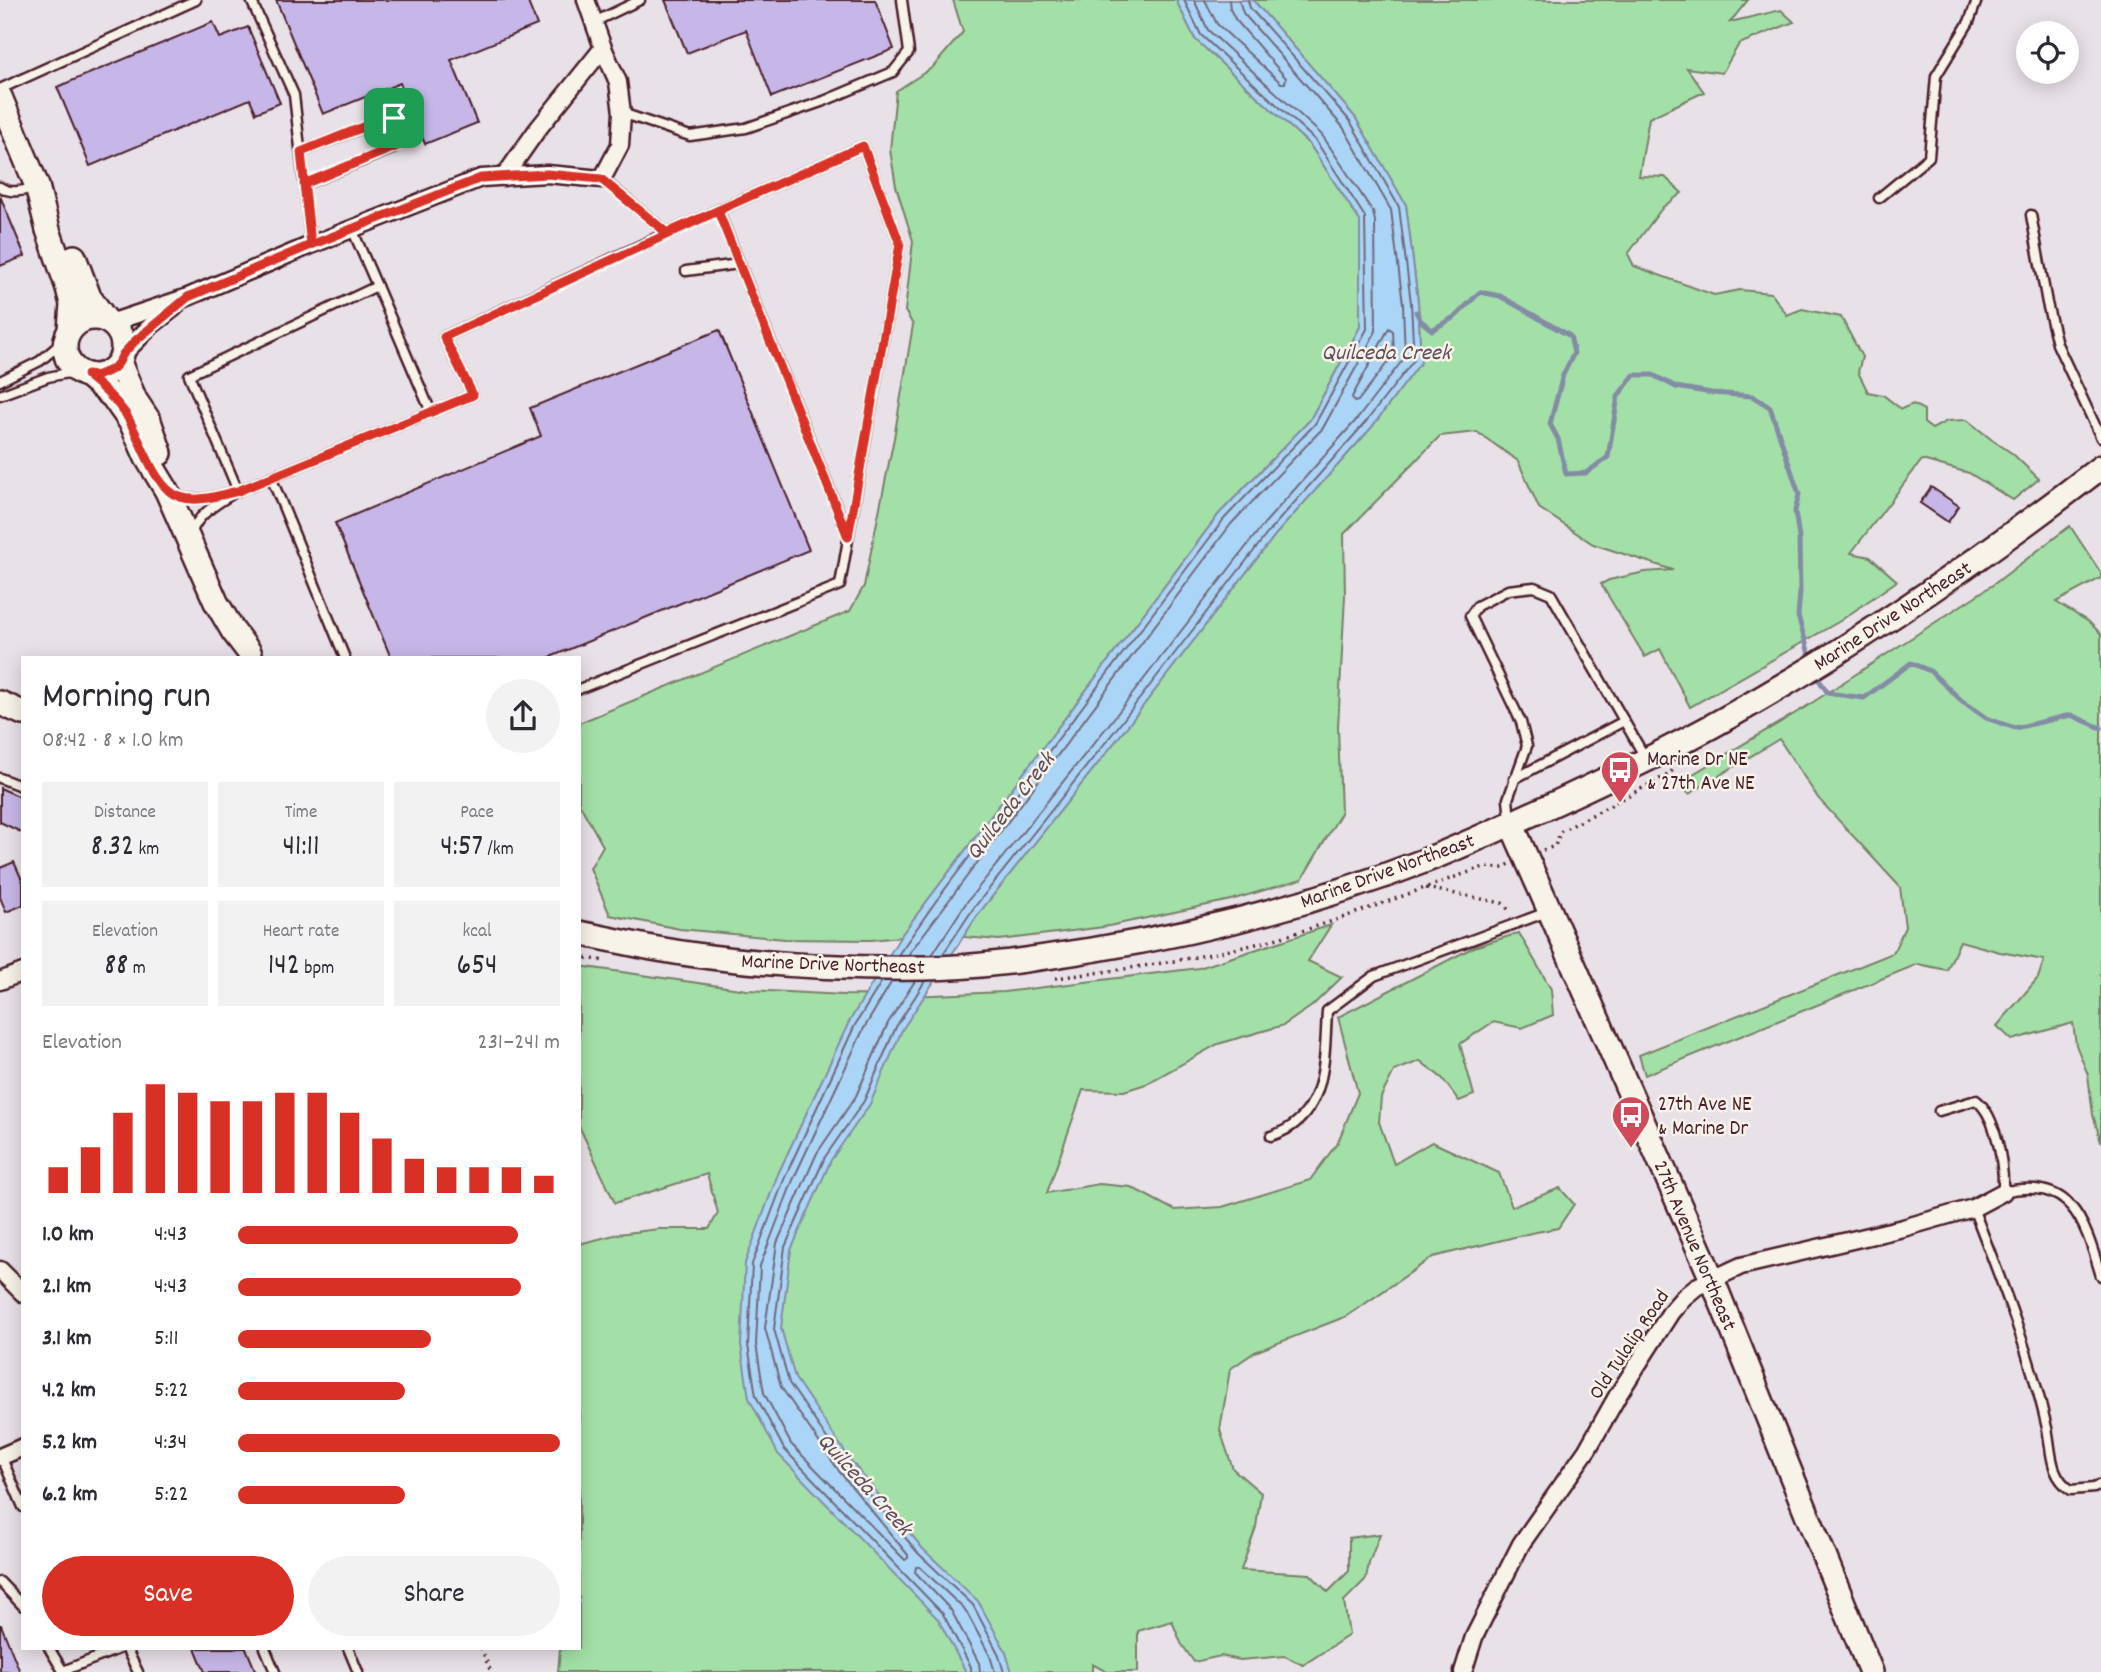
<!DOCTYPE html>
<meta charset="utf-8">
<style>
:root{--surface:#fff;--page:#f2f2f3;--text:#2b2b33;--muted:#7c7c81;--accent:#d93025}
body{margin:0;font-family:Dekko,sans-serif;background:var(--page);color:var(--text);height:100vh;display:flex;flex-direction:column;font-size:26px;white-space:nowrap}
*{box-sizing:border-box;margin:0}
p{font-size:23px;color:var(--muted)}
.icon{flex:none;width:38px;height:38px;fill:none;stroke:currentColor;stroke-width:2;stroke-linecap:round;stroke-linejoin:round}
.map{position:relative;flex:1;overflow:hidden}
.drawer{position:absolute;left:21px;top:656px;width:560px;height:994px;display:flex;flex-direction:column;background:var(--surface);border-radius:0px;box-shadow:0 4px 18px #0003}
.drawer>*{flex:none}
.buttons{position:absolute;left:2016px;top:21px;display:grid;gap:14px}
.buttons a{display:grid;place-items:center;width:63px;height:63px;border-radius:50%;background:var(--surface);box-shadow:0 4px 18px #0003;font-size:35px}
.pin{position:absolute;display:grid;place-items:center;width:60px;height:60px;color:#fff;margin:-30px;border-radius:14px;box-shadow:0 4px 10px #0006}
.round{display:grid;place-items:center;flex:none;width:74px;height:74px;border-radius:37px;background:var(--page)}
.headline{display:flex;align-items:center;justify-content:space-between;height:119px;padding:0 21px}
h1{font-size:38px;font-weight:600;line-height:52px}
.stats{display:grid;grid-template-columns:repeat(3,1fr);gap:10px;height:119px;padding:7px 21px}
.stats div{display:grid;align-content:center;border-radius:0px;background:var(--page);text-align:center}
.stats b{font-size:30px;font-weight:600}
.stats small{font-size:19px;font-weight:400}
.stats p{font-size:19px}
.chart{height:196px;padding:14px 21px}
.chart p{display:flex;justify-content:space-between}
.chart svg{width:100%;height:126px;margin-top:7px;stroke:var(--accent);stroke-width:6}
.primary-button{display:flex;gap:14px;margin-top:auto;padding:14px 21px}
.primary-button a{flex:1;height:80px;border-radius:42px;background:var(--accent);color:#fff;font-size:28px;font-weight:600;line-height:80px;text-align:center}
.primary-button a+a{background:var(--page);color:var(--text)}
ul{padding:0 21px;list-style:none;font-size:23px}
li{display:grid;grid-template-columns:112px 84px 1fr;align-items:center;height:52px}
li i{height:18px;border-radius:9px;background:var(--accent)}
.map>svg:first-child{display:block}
.green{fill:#a3e0a7;stroke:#768069;stroke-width:2}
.water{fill:#abd5f6;stroke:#848ca5;stroke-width:2}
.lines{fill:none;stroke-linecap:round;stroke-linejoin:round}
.shore{stroke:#71687c;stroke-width:2}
.stream{stroke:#848ca5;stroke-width:5}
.building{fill:#c7b7e8;stroke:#4a1f2b;stroke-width:2}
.lane-casing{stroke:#4a1f2b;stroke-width:13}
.street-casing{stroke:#4a1f2b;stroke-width:21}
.secondary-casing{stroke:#4a1f2b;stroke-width:28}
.path{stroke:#4a1f2b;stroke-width:3.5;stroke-dasharray:2 5;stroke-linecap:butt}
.lane{stroke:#f7f3e8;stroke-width:8}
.street{stroke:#f7f3e8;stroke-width:16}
.secondary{stroke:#f7f3e8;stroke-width:23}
.route-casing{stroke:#fff;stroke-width:14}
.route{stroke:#d93025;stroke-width:9}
.labels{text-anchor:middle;stroke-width:5;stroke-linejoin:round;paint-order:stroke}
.street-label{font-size:21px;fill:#4a1f2b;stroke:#f7f3e8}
.poi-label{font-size:21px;fill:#4a1f2b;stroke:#f7f3e8;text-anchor:start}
.water-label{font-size:23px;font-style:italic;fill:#624c5e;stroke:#f7f3e8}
</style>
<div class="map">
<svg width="2101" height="1672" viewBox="0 0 2101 1672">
<rect width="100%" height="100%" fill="#e9e1e8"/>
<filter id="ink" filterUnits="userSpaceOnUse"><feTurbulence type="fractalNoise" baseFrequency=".0143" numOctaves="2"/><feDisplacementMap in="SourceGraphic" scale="14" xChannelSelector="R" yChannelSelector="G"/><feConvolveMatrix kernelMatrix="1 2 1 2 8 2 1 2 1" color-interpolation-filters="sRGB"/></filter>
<g filter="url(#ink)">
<!-- green -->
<g class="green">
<path d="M 953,0 L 1176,0 L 1195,39 L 1310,145 L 1360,221 L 1360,327 L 1310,420 L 1219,514 L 900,937 L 871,940 L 785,939 L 680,929 L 610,915 L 590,868 L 603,846 L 579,803 L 579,723 L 850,611 L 864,586 L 894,438 L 913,325 L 905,311 L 913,241 L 896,186 L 890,150 L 896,91 L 933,67 L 963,32 Z"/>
<path d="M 1253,0 L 1748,0 L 1730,22 L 1781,10 L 1794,22 L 1739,44 L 1722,73 L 1687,68 L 1704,92 L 1649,118 L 1639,176 L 1665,177 L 1682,193 L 1663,207 L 1628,254 L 1634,266 L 1714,295 L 1740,290 L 1771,293 L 1787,315 L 1802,309 L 1841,317 L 1862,357 L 1858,372 L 1868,392 L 1883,395 L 1901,409 L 1913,404 L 1924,410 L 1924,423 L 1932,429 L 1947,421 L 1967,420 L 1991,439 L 2013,454 L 2039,479 L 2013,500 L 1969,473 L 1922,460 L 1851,553 L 1870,557 L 1897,581 L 1840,621 L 1690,707 L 1660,649 L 1645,657 L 1601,584 L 1609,580 L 1645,572 L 1673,570 L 1593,544 L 1539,508 L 1518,461 L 1477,432 L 1440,436 L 1344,534 L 1345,596 L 1338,727 L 1341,813 L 1302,879 L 1231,900 L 1104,927 L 999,940 L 963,937 L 979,913 L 1122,733 L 1276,534 L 1371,428 L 1421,362 L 1418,302 L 1406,205 L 1355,117 Z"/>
<path d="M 2070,526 L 2101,573 L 2101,578 L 2056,602 L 2089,622 L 2101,634 L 2101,1142 L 2093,1115 L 2088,1075 L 2076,1045 L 2073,1023 L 2012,1040 L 1997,1026 L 2038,978 L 2044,960 L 2000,952 L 1960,941 L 1947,970 L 1918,964 L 1645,1075 L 1639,1055 L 1893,953 L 1905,927 L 1900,887 L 1818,798 L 1779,739 L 1689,794 L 1678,783 L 1804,708 L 1994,584 Z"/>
<path d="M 1331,925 L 1308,961 L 1342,977 L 1312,1006 L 1284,1025 L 1218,1044 L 1146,1084 L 1124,1091 L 1083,1090 L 1047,1193 L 1099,1184 L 1131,1187 L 1174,1210 L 1222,1207 L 1310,1180 L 1338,1142 L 1358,1093 L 1338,1017 L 1474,947 L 1519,933 L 1551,989 L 1553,1015 L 1522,1028 L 1493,1022 L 1460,1044 L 1474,1095 L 1459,1101 L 1442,1078 L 1420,1061 L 1394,1071 L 1381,1097 L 1379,1122 L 1394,1164 L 1432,1142 L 1499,1173 L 1512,1207 L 1560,1188 L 1574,1204 L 1558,1228 L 1531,1233 L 1433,1257 L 1347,1316 L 1255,1352 L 1230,1369 L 1220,1430 L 1233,1469 L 1261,1493 L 1256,1527 L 1241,1570 L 1310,1574 L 1328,1592 L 1349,1571 L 1349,1538 L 1380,1534 L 1369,1563 L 1366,1579 L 1344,1601 L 1349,1635 L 1303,1665 L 1285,1656 L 1240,1660 L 1221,1656 L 1194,1662 L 1181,1643 L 1172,1621 L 1138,1631 L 1138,1672 L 1107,1672 L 1092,1664 L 1092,1672 L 558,1672 L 560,1649 L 579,1648 L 579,1244 L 618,1234 L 659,1229 L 709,1229 L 718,1213 L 707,1174 L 615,1203 L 579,1126 L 579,966 L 747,990 L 844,995 L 910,996 L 1004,992 L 1199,968 Z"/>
</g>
<!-- water -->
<path class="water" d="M 1176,0 L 1253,0 L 1355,117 L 1406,205 L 1418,302 L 1421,362 L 1371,428 L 1276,534 L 1122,733 L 979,913 L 902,1030 L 870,1104 L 831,1160 L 791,1250 L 781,1328 L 795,1378 L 851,1461 L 923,1549 L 978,1601 L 1005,1650 L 1012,1672 L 966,1672 L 938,1619 L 778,1454 L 749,1398 L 741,1345 L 745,1263 L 778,1174 L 849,1022 L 900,937 L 1219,514 L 1310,420 L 1360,327 L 1360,221 L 1310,145 L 1195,39 Z"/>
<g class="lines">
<!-- shore -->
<g class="shore">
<path d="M 1205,0 L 1217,24 L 1281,83 L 1285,83 L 1286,78 L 1235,19 L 1230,9 L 1229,0"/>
<path d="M 1389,328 L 1393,331 L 1394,354 L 1358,401 L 1354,402 L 1352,397 Z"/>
<path d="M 943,954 L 973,909 L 1117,728 L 1270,530 L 1365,423 L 1414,360 L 1411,303 L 1399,207 L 1350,121 L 1250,8 L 1248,0"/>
<path d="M 898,955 L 936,901 L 1224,519 L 1315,424 L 1367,329 L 1365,217 L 1316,141 L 1201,35 L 1184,0"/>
<path d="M 908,955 L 1231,524 L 1323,428 L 1376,331 L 1375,221 L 1373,212 L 1322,135 L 1208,30 L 1194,0"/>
<path d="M 932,955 L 966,903 L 1110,723 L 1263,525 L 1358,418 L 1405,357 L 1403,304 L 1391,210 L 1343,127 L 1243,13 L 1239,0"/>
<path d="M 882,981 L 855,1025 L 785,1177 L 752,1264 L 748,1345 L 756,1396 L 784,1449 L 943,1614 L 971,1667 L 971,1672"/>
<path d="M 892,981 L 863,1030 L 793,1180 L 760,1266 L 756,1344 L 764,1393 L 791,1444 L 905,1560 L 908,1558 L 908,1555 L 839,1471 L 781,1387 L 765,1328 L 777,1243 L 817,1153 L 856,1096 L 888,1023 L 915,981"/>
<path d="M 925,981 L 896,1027 L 864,1101 L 825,1157 L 785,1247 L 774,1329 L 789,1383 L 846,1466 L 918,1553 L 973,1605 L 998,1653 L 1004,1672"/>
<path d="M 980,1672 L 979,1663 L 951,1610 L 915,1572 L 916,1567 L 920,1567 L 966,1611 L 990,1656 L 995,1672"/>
</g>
<!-- stream -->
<g class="stream">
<path d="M 1416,312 L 1421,321 L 1432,330 L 1456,316 L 1480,292 L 1500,296 L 1570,336 L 1574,353 L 1563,375 L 1550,424 L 1558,439 L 1566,474 L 1586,473 L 1608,457 L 1618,396 L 1634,375 L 1653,375 L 1676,387 L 1712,393 L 1752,396 L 1770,407 L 1799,494 L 1795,511 L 1799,538 L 1800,592 L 1798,616 L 1811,661"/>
<path d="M 1815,674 L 1828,693 L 1864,698 L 1911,663 L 1930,671 L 1961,700 L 1986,718 L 2015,728 L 2071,715 L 2101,728"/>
</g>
</g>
<!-- building -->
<g class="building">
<path d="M 276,0 L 527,0 L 537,25 L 451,60 L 477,123 L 425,144 L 400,83 L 323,114 Z"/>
<path d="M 665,0 L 875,0 L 894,49 L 772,97 L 746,30 L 687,53 Z"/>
<path d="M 213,22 L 220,38 L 248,27 L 280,103 L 256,113 L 250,99 L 90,166 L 57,87 Z"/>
<path d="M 0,196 L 25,256 L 0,266 Z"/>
<path d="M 719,330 L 809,550 L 548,658 L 391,658 L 335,523 L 541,436 L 530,408 Z"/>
<path d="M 1931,487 L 1959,506 L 1948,522 L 1920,503 Z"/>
<path d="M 0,788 L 23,798 L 23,833 L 0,822 Z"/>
<path d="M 14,862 L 23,882 L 23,905 L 6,912 L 0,897 L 0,868 Z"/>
<path d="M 0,1625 L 1,1625 L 20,1672 L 0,1672 Z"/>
<path d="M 195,1648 L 246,1648 L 256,1672 L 205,1672 Z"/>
</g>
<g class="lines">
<!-- lane casing -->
<g class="lane-casing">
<g id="lane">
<path d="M 251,0 L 294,95 L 311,245"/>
<path d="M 594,22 L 640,0"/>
<path d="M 0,89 L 196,0"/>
<path d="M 622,113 L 690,136 L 746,128 L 824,101 L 893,72 L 909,52 L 902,0"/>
<path d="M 301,152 L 387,118 L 399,121 L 403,132 L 400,143 L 392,149 L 305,184"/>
<path d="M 602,179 L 667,233"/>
<path d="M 0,187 C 10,194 22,191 34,188"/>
<path d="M 1879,198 L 1929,157 L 1936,76 L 1969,22 L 1977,0"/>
<path d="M 718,210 L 848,536"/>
<path d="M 2031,215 L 2047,303 L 2057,344 L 2101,438"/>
<path d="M 352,229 L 377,286"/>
<path d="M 686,271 L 739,264"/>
<path d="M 0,381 L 40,361 L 66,339"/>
<path d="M 0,395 L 48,377 L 78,371"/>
<path d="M 271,477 L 345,658"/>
<path d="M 238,491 L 189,375 L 377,286 L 431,412"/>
<path d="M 175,495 C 196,504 217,496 238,491 L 473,395 L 444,337 L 667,233 L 863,146 L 900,244 L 840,585 L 579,689"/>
<path d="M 192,532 C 198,514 217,504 232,494"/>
<path d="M 0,778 L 23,787"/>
<path d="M 1514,779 L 1624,721"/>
<path d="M 1510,820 L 1508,799 L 1527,746 L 1521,722 L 1470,616 L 1477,606 L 1508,590 L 1534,587 L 1551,594 L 1646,759"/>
<path d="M 1939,1111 L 1976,1100 C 1997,1116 2004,1166 2003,1192 C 2072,1176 2084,1220 2101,1276"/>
<path d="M 1271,1136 C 1328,1118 1324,1060 1327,1011 L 1374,976 L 1547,912"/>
<path d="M 1973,1208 C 2001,1280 2030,1353 2047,1428 C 2052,1452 2049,1475 2071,1490 L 2094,1488 L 2101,1484"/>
<path d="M 1,1456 L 23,1507"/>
<path d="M 0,1582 L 23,1606"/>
<path d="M 49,1648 L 63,1671 L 121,1648"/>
<path d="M 126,1648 L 138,1672"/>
<path d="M 265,1648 L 275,1672"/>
<path d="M 348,1648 L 358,1672"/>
</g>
</g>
<!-- street casing -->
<g class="street-casing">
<g id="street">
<path d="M 504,177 L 537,130 L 603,48"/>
<path d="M 110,323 L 188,297 L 311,245 L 481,178 L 547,174 L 602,179 L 620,145 L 622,113 L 618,82 L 603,48 L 586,0"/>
<path d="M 123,354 L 152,325 L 175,307"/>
<path d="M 0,981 L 23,972"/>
<path d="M 0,1270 L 23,1293"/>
<path d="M 0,1457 L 23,1447"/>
<path d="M 1463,1672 L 1474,1637 L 1521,1544 L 1587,1450 L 1618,1395 L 1671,1312 L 1684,1297 L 1696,1287 L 1741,1266 L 1903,1228 L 1973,1208 L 2003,1192"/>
</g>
</g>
<!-- secondary casing -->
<g class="secondary-casing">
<g id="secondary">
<path d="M 0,97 L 37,186 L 48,230 L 68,288 L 72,304 L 70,330"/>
<path d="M 74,257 L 89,297 L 106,320"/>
<circle cx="94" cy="347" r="29"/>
<path d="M 119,362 L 135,400 L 149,421 L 160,453"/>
<path d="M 87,375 L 113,397 L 132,424 L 147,458 L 167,491 L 216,602 L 233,631 L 249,652 L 251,658"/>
<path d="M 0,703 L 23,713"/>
<path d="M 1511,823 L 1712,1279 L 1871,1672"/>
<path d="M 579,933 C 604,938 628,943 652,948 C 739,964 836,969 924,968 C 982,968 1040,958 1097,949 C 1208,931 1318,902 1424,861 C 1465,845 1505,826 1545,808 C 1607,779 1670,750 1730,716 C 1860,643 1983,558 2101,467"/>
</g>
</g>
<!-- path -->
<g class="path">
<path d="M 1543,850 L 1555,846 L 1560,832 L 1669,774 L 1673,770"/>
<path d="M 1426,888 L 1502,903 L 1511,912"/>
<path d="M 579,957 L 605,961"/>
<path d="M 1055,978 C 1115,971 1175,962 1235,949 C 1320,930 1401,895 1484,867 L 1502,868 L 1510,864"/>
<path d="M 481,1648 L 491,1672"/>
</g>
<!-- lane -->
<use href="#lane" class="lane"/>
<!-- street -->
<use href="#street" class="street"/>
<!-- secondary -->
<use href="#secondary" class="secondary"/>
</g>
</g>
<g class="lines" filter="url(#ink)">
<!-- route casing -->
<g class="route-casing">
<path id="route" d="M 394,118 L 387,118 L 378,121 L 301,152 L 311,245 L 188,297 L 135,341 L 123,354 L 119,362 L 113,369 L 96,376 L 87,375 C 101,387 114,398 125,413 C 140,435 153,489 180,497 C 198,503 220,495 238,491 L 473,395 L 444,337 L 718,211 L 848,537 L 900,244 L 863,146 L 667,233 L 601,179 L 547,174 L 481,178 L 311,245 L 304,184 L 397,146 C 405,138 404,124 394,118"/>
</g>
<!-- route -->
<use href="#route" class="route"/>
</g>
<!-- icons -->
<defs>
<g id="bus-pin" transform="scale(2.0125)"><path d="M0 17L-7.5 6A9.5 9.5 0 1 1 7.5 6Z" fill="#d1495b" stroke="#f7f3e8"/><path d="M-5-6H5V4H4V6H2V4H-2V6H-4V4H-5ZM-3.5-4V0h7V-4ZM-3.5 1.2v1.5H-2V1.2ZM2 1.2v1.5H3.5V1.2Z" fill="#fff"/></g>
</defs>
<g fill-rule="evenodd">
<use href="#bus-pin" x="1620" y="770"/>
<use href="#bus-pin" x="1631" y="1115"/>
</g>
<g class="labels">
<!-- street labels -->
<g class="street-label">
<text transform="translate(1892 615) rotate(-33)" y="7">Marine Drive Northeast</text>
<text transform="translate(1387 870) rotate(-20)" y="7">Marine Drive Northeast</text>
<text transform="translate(833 963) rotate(2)" y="7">Marine Drive Northeast</text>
<text transform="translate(1696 1245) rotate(67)" y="7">27th Avenue Northeast</text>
<text transform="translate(1628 1344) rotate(-56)" y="7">Old Tulalip Road</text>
</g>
<!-- poi labels -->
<g class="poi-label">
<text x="1647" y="765">Marine Dr NE<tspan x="1647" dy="24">&amp; 27th Ave NE</tspan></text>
<text x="1658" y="1110">27th Ave NE<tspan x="1658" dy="24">&amp; Marine Dr</tspan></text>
</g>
<!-- water labels -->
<g class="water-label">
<text x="1386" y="359">Quilceda Creek</text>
<text transform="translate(1009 805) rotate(-52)" y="8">Quilceda Creek</text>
<text transform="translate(866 1483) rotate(48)" y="8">Quilceda Creek</text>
</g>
</g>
</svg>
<div class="buttons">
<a><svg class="icon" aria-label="locate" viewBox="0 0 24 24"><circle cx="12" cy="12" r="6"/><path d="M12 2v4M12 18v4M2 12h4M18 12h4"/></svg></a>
</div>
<div class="pin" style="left:394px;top:118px;background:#1e9e55"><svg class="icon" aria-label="arrive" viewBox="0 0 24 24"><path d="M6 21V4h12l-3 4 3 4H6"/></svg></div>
<section class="drawer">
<div class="headline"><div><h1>Morning run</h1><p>08:42 · 8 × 1.0 km</p></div><a class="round"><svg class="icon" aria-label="share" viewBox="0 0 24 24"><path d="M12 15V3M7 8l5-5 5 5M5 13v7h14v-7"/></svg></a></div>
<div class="stats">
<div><p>Distance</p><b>8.32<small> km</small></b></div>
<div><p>Time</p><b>41:11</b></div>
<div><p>Pace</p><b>4:57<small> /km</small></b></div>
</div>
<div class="stats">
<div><p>Elevation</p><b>88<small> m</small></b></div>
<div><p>Heart rate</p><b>142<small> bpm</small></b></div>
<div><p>kcal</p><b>654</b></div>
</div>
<div class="chart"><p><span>Elevation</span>231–241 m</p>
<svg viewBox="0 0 160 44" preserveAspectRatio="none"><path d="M5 44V35M15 44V28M25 44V16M35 44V6M45 44V9M55 44V12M65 44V12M75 44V9M85 44V9M95 44V16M105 44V25M115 44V32M125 44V35M135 44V35M145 44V35M155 44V38"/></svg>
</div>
<ul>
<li><b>1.0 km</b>4:43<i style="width:87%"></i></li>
<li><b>2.1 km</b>4:43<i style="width:88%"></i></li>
<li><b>3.1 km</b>5:11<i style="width:60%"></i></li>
<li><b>4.2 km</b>5:22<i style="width:52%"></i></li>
<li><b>5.2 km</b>4:34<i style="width:100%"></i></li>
<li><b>6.2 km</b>5:22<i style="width:52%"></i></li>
</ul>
<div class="primary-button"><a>Save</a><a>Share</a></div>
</section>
</div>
